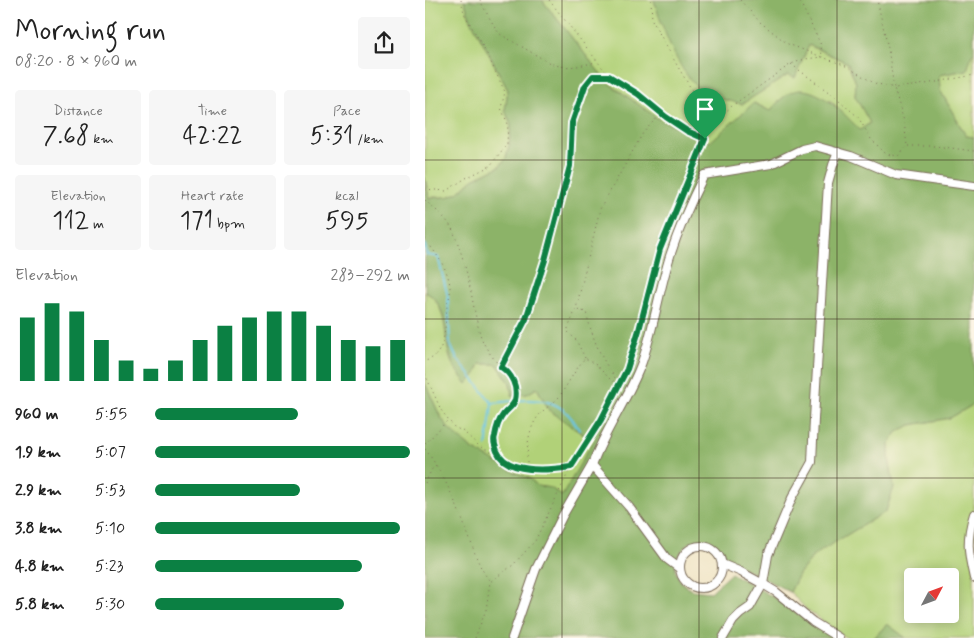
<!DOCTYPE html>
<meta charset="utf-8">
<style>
:root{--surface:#fff;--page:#f6f6f6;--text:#222;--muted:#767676;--accent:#0b8043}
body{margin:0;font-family:Mynerve,sans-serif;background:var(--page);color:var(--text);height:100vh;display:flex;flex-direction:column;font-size:19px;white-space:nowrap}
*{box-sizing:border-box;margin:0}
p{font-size:16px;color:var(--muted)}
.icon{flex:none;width:28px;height:28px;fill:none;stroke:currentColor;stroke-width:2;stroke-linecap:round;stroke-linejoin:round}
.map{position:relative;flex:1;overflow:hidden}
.drawer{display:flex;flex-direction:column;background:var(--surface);width:425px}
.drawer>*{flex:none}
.needle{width:32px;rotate:49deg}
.fabs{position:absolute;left:479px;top:568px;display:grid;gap:10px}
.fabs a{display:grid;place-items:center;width:55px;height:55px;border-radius:5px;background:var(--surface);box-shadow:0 2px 12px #0003;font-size:25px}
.pin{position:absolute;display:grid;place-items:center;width:42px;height:42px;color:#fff;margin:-51px -21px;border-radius:50% 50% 50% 0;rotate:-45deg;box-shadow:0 0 5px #0007}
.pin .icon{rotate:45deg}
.round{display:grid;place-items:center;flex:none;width:52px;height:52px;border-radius:5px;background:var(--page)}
.overview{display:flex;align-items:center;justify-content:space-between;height:85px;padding:0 15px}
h1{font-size:28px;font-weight:600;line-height:38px}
.stats{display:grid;grid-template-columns:repeat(3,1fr);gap:8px;height:85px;padding:5px 15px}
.stats div{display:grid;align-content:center;border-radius:5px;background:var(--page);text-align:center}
.stats b{font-size:25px;font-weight:600}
.stats small{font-size:14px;font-weight:400}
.stats p{font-size:14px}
.chart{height:140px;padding:10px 15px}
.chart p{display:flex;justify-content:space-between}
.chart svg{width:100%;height:90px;margin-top:5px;stroke:var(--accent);stroke-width:6}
ul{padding:0 15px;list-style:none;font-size:16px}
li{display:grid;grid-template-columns:80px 60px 1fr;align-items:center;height:38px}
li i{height:12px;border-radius:6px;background:var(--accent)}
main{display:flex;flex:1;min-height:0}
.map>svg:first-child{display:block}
.green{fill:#b1d178;stroke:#767e4b;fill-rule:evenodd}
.forest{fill:#8cb368;stroke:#646e43}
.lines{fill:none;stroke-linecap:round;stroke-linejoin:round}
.stream{stroke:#65c5e3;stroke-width:2}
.minor-casing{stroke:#7a6b58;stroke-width:10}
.path{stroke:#7a6b58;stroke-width:1;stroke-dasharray:1 4;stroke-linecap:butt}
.minor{stroke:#fff;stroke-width:8}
.route-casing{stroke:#fff;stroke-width:10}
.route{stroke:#0b8043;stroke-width:6}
.grid{fill:none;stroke:#3b2a1e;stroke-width:1;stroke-opacity:0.55}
</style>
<main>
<section class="drawer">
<div class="overview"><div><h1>Morning run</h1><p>08:20 · 8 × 960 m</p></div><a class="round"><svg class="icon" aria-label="share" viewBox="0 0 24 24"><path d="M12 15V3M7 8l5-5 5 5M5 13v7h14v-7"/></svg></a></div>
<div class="stats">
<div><p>Distance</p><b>7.68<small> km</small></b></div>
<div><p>Time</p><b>42:22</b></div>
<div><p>Pace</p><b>5:31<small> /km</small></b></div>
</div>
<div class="stats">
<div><p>Elevation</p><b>112<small> m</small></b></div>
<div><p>Heart rate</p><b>171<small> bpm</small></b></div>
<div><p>kcal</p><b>595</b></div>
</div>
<div class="chart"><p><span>Elevation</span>283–292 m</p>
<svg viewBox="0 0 160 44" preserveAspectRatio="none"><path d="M5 44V13M15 44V6M25 44V10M35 44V24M45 44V34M55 44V38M65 44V34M75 44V24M85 44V17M95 44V13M105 44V10M115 44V10M125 44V17M135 44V24M145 44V27M155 44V24"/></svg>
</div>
<ul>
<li><b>960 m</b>5:55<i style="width:56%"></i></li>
<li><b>1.9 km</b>5:07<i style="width:100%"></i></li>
<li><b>2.9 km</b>5:53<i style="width:57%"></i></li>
<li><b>3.8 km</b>5:10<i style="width:96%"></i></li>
<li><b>4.8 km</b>5:23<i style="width:81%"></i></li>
<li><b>5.8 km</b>5:30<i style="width:74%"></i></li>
</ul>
</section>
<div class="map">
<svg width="549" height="638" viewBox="0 0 549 638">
<rect width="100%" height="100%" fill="#fcf5e5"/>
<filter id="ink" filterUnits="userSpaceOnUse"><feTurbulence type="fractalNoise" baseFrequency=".02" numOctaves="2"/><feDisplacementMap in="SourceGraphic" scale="10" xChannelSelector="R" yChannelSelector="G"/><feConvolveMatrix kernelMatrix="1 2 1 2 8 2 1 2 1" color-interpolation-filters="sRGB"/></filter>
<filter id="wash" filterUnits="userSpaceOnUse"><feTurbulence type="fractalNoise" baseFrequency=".0096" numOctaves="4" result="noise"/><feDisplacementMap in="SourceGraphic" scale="20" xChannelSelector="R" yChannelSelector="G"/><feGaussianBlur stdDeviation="1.12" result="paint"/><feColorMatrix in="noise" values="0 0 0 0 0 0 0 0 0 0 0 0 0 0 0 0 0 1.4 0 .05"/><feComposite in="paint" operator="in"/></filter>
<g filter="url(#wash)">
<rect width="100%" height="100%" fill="#efe4c4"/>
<!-- green -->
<g class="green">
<path d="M 0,0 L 39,0 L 46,20 L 83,90 L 80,110 L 86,125 L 84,145 L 81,158 L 75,166 L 48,179 L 33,193 L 22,197 L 9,197 L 4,198 L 0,178 Z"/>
<path d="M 117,0 L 229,0 L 242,37 L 317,104 L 363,75 L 383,45 L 423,63 L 431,83 L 430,96 L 445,123 L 435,130 L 406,101 L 356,99 L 345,111 L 329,103 L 285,143 L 266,136 L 255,128 L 235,120 L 182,82 Z"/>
<path d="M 547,54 L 549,54 L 549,137 L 541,136 L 515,90 L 514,75 L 542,70 Z"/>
<path d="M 0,292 C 24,303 18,340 26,361 C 29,369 37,377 42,384 L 51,374 L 55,364 L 72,364 L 85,383 L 87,396 L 102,394 L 112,388 L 124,410 L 161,437 L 172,435 L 137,497 L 126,488 L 113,486 L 104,478 L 87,471 L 47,449 L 24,429 L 15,416 L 0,383 Z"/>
<path d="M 549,404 L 549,638 L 481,638 L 462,624 L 449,638 L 422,638 L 383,611 L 365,592 L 374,574 L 389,555 L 461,511 L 469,487 L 464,458 L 464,444 L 473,431 L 486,425 L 525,418 ZM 488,576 L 525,576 L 525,614 L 488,614 Z"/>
</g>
<!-- forest -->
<g class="forest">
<path d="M 39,0 L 117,0 L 182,82 L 235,120 L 255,128 L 266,136 L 285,142 L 329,103 L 345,111 C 352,103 362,91 374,90 C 397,89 420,115 435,130 L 445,123 L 430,96 L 431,83 L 423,63 L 384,45 L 370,78 L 363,75 L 317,104 C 306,101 294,99 284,95 C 256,83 237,27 229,0 L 549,0 L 549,54 L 547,54 L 542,70 L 514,75 L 515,90 L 541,136 L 549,137 L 549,404 L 525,418 L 486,425 L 473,431 L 464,444 L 464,458 L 469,487 L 461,511 L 389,555 L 374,574 L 365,592 L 301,559 L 283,542 L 264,543 L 252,557 L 250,570 L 256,582 L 266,590 L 286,592 L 306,573 L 355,601 L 408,638 L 0,638 L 0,383 L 15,416 L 24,429 L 47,449 L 87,471 L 104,478 L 113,486 L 126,488 L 137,496 L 171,436 L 162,437 L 124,410 L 112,388 L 102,394 L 87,396 L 85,383 L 72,364 L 55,364 L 51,374 L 42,384 C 37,377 30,370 27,362 C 18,341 25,303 0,292 L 0,178 L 4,198 L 22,197 L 33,193 L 48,179 L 75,166 L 81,158 L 84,145 L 86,125 L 80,110 L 83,90 L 46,20 Z"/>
<path d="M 462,624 L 481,638 L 449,638 Z"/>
</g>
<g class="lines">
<!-- stream -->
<g class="stream">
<path d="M 0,245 L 2,255 L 13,257 L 23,297 L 25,344 L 31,357 L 67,403 L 64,429 L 61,446"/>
<path d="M 67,403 C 103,400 134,391 154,430"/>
</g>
</g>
</g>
<g filter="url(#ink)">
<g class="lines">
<!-- minor casing -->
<g class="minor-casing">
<g id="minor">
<path d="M 549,514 C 541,539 543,553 549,578"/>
<circle cx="276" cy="567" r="21"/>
<path d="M 297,564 L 316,572 L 338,584 L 343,555 L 367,498 L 387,462 L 389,419 L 403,183 L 408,165 L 413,152"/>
<path d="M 254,568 L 242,559 L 204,507 L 167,465 C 180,429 204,398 217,362 C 229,327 234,291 245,256 C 254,228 266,201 279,175 L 346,164 L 377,149 L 390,146 L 426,156 L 471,175 L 549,186"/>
<path d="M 87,638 L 111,569 L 138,515 L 167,465"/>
<path d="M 298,638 L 308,621 L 315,614 L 325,607 L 338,584 L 351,592 L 388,622 L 414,638"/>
</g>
</g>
<!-- path -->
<g class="path">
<path d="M 55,0 C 57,5 72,32 75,34 L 123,62 C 139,70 155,66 171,62"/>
<path d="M 124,0 L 184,76 L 213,94 L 262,131 L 279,139"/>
<path d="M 226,0 L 227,20 L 253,67 L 273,100 L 285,107 L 302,110"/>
<path d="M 315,0 L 335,22 L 363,44 L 397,57 L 396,45 L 374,0"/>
<path d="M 366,64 L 413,99 L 433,117 L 446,139 L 461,154 L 473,156 L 482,146 L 479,121 L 469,88 L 495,85 L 549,75"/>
<path d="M 483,146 L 510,146 L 549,151"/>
<path d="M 0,189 L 21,191 L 41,178 L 65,166 L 82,144 L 83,124 L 76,108 L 80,92 L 62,54 L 39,13 L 36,0"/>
<path d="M 0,200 C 8,208 18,215 24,224 C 28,229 30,236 32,241 C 40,263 45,285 49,308 C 51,317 53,328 56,337 C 60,348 68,358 75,366 C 81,372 89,377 91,386 C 95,403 84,405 78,416 C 45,470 109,473 145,467"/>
<path d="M 0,239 C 10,252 25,271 25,288 C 26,294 23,301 22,307 C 19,325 23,355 0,361"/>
<path d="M 160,358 L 151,340 L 142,331 L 151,309 L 175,209 L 218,133 L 236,113"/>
<path d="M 77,366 L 101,319 L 120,260 L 145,166 L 147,123 L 160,86 L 168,77 L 184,76"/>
<path d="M 0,374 L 16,410 L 29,427 L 39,432 L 54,446 L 73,456"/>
<path d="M 0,444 L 23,420"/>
<path d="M 0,449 C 19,474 31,503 42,532 C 49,549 53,567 65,581"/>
<path d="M 102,467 C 102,450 102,430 114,415 C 120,408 128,404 134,397 C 143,384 150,370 160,358 L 171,365 L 186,380 L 195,384 C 177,362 168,340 161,312 L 152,310"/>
<path d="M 0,483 L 7,469 L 11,465"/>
<path d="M 50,638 L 61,610 L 65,582 L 88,565 L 110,541 L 146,467 L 176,420 L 195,384 L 214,330 L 235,249 L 280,139 L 297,115 L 308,105 L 366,64 L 380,59 L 397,57 L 419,65 L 449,83 L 469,88 L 463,48 L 452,0"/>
</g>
<!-- minor -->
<use href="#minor" class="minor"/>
</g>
</g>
<g class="lines" filter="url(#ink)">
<!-- route casing -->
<g class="route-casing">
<path id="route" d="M 168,76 L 184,76 L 213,94 L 241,117 L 262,131 L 280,139 L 235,249 L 214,330 L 202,369 L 176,420 L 146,467 C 125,470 82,475 72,451 C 70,446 68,441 70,436 C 71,430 74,420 78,415 C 82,409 88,407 90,400 C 93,387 87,374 76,367 L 101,319 L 120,260 L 145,166 L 147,123 L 160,86 Z"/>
</g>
<!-- route -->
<use href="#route" class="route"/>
</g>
<!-- grid -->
<path class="grid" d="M 137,0 L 137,638M 274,0 L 274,638M 412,0 L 412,638M 0,160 L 549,160M 0,319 L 549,319M 0,478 L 549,478"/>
</svg>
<div class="fabs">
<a><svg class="needle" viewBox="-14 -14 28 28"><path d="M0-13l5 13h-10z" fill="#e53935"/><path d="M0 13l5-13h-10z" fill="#767676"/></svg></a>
</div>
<div class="pin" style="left:280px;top:139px;background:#1e9e55"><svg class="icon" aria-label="arrive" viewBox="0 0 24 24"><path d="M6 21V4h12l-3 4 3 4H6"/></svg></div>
</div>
</main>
